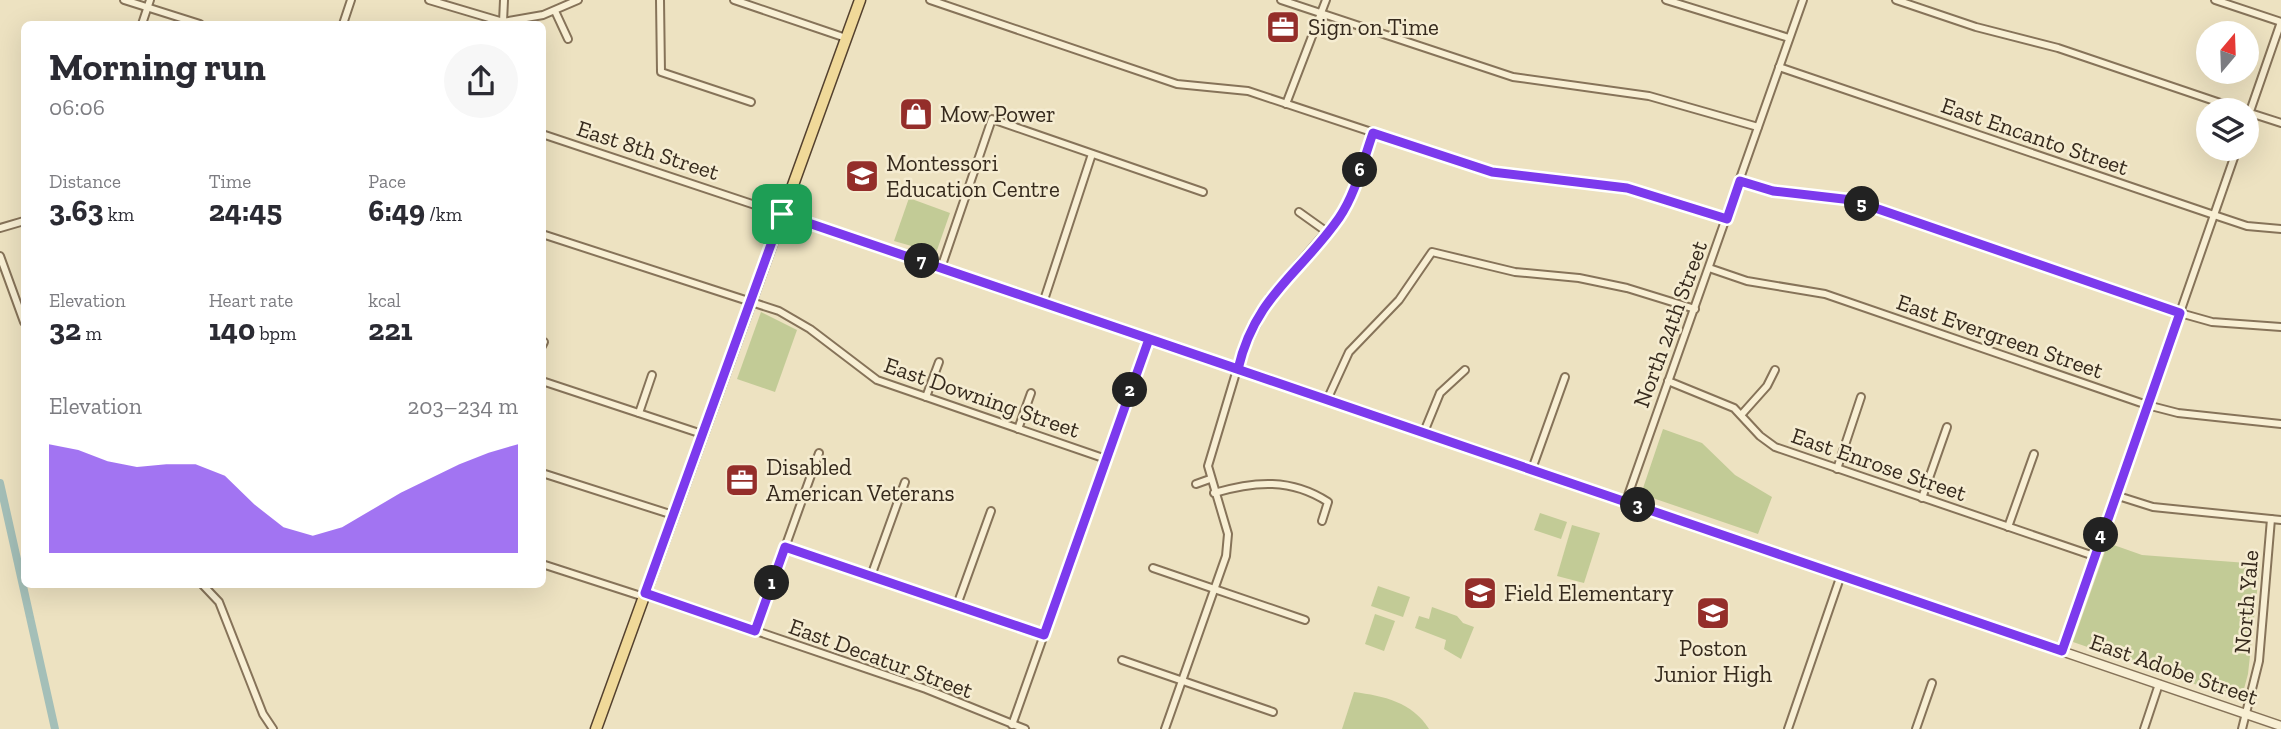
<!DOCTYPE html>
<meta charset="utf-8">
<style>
:root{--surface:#fff;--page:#f7f7f7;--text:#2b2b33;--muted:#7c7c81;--accent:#7c3aed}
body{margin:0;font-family:"Zilla Slab",serif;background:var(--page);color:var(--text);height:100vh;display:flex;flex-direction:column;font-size:26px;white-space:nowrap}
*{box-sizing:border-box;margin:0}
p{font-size:23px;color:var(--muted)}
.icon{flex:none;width:38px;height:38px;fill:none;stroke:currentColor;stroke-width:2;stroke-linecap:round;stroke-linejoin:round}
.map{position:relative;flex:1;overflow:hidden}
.panel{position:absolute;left:21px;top:21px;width:525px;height:567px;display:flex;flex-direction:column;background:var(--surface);border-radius:10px;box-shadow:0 7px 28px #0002}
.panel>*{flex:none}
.needle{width:46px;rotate:19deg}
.tools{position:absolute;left:2196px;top:21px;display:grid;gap:14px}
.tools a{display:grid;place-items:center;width:63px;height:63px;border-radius:50%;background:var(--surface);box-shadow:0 7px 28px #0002;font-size:35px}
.pin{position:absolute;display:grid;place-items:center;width:60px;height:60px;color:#fff;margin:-30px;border-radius:14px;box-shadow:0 4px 10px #0006}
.km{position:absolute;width:35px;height:35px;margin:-18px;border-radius:50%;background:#222;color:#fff;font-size:19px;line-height:35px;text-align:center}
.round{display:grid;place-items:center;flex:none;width:74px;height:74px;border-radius:37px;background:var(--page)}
.summary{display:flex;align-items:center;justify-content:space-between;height:119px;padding:0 28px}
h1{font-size:38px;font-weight:800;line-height:52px}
.stats{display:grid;grid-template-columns:repeat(3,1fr);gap:10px;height:119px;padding:7px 28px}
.stats div{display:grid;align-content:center}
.stats b{font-size:30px;font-weight:800}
.stats small{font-size:19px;font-weight:400}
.stats p{font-size:19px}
.chart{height:196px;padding:14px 28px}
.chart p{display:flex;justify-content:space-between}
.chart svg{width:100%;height:126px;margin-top:7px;fill:var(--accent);opacity:.7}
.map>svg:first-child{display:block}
.green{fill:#c2cb96}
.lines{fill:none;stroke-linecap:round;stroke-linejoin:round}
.canal{stroke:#a4bfb8;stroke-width:8}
.minor-casing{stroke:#867359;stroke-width:10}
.tertiary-casing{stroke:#867359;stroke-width:11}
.primary-casing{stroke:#54412e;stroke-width:13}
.minor{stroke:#f8efd4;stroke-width:6}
.tertiary{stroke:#f8efd4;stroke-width:8}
.primary{stroke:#f0d999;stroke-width:10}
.route-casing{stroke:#fff;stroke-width:14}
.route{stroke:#7c3aed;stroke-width:9}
.labels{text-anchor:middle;stroke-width:5;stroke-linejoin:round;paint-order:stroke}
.poi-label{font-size:23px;fill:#362a1d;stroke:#f5ecd1;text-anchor:start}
.street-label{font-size:23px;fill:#362a1d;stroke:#f5ecd1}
</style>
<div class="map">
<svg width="2281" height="729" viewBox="0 0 2281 729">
<rect width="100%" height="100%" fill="#ede2c1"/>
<!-- green -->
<g class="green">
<path d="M 909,198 L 950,213 L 936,253 L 894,241 Z"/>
<path d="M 761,312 L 797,330 L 775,392 L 737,379 Z"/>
<path d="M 1663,429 L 1702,443 L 1735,475 L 1772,497 L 1758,534 L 1641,494 Z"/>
<path d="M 1540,513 L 1567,522 L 1561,539 L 1534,530 Z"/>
<path d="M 1572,525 L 1600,533 L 1584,583 L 1557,576 Z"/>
<path d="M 2108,543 L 2142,555 L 2260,564 L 2248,674 L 2241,700 L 2073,642 Z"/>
<path d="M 1378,586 L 1410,597 L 1403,617 L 1371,606 Z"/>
<path d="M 1432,607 L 1457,616 L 1463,623 L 1474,627 L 1461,659 L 1444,649 L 1446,640 L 1415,628 L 1419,616 L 1429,619 Z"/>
<path d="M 1375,614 L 1395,621 L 1384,651 L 1365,644 Z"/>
<path d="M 1354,692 C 1384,696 1412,702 1429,729 L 1342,729 Z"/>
</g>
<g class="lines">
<!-- canal -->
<path class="canal" d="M 0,483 L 55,729"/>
<!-- minor casing -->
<g class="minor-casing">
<g id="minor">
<path d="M 124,0 L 200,24"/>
<path d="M 429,0 L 503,22 L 543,15 L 578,0"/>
<path d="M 660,0 L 661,72 L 751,102"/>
<path d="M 734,0 L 846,38"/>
<path d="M 930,0 L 1177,84 L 1248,91 L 1492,172 L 1627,188 L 1726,219"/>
<path d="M 1281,0 L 1513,77 L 1649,96 L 1758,127"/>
<path d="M 1666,0 L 1789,38"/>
<path d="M 1896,0 L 1976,27 L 2058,48 L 2241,110"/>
<path d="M 2215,0 L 2281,22"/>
<path d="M 555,11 L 568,39"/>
<path d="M 503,22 L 504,0"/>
<path d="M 142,24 L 150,0"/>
<path d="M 343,24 L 351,0"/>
<path d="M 1779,67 L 2214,215 L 2247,226 L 2281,229"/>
<path d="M 1286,104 L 1326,0"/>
<path d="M 2247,112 L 2281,123"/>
<path d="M 2247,120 L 2281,22"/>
<path d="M 542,134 L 782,214"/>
<path d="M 1740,181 L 1773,191 L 1852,200 L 2180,313 L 2212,322 L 2281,327"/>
<path d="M 1299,212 L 1327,232"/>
<path d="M 0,228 L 24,221"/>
<path d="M 542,234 L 779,311 L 810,329 L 877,380 L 1106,459"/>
<path d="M 0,256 L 24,322"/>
<path d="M 941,268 L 992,119 L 1203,192"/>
<path d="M 1709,268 L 1747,281 L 1825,294 L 2147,405 L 2178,413 L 2281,424"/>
<path d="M 1043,303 L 1092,154"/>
<path d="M 542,346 L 544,342"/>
<path d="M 542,381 L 702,434"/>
<path d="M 1668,381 L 1734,408 L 1760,436 L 1775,447 L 2094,556"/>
<path d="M 926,397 L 939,362"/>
<path d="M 1327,400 L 1349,352 L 1399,300 L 1432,252 L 1515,272 L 1579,278 L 1627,288 L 1695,309"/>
<path d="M 639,413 L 652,375"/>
<path d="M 1742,414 L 1767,386 L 1775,370"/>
<path d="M 1018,429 L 1031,393"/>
<path d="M 1424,432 L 1440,393 L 1465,370"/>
<path d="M 1532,469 L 1565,377"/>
<path d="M 1837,469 L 1861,397"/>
<path d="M 542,473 L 673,515"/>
<path d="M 1196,484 L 1210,479"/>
<path d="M 1214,493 C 1255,481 1291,478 1328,502 L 1322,521"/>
<path d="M 2115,495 L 2153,507 L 2281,520"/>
<path d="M 1922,498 L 1947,427"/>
<path d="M 1626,501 L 1803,0"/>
<path d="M 2008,527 L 2034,454"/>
<path d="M 785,547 L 1043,635"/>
<path d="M 542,564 L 644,597"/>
<path d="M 1153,568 L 1305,620"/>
<path d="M 871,576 L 905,482"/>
<path d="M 202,584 L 219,602 L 263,714 L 273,729"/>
<path d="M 645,593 L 926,689 L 1025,729"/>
<path d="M 957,605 L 991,511"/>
<path d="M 755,631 L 819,453"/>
<path d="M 2062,651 L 2237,149"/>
<path d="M 1122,660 L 1273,712"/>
<path d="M 1012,725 L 1149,339"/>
<path d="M 1165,729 L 1226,556 L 1228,534 L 1208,466 L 1241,356 L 1270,297 L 1339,217 L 1353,191 L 1373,133"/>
<path d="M 1788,729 L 1841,575"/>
<path d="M 1916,729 L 1932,683"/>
<path d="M 2144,729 L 2159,684"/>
<path d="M 2242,729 L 2259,661 L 2271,519"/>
</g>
</g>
<!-- tertiary casing -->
<g class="tertiary-casing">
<path id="tertiary" d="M 782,214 L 2281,726"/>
</g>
<!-- primary casing -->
<g class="primary-casing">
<path id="primary" d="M 596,729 L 860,0"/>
</g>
<!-- minor -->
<use href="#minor" class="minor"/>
<!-- tertiary -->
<use href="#tertiary" class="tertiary"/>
<!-- primary -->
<use href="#primary" class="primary"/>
</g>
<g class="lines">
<!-- route casing -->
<g class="route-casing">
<path id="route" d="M 782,214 L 645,593 L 755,631 L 785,547 L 1044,635 L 1149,339 C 1453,445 1758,546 2062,651 L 2180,313 L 1852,200 L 1773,191 L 1740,181 L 1727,219 L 1627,188 L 1492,172 L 1373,133 C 1363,161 1356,193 1339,218 C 1300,274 1255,296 1238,369 L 782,214"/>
</g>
<!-- route -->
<use href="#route" class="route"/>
</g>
<!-- icons -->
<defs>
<g id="office-square" transform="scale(1.75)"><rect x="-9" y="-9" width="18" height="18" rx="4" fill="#942e2a" stroke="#f5ecd1"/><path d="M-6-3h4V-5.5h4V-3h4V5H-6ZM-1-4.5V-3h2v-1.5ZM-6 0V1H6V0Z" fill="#fff"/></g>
<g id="shop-square" transform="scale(1.75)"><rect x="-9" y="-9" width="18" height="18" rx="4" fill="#942e2a" stroke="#f5ecd1"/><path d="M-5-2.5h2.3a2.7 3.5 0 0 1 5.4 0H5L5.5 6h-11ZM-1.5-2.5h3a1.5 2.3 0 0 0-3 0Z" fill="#fff"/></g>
<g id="school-square" transform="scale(1.75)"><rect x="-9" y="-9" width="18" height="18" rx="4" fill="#942e2a" stroke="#f5ecd1"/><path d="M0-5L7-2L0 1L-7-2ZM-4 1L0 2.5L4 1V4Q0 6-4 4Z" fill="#fff"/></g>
</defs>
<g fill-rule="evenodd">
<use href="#office-square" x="1283" y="27"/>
<use href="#shop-square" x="916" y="114"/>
<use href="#school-square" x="862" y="176"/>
<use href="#office-square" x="742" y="480"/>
<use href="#school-square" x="1480" y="593"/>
<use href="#school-square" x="1713" y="613"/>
</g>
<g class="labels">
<!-- poi labels -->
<g class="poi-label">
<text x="1308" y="35">Sign on Time</text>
<text x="940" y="122">Mow Power</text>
<text x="886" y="171">Montessori<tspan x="886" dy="26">Education Centre</tspan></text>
<text x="766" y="475">Disabled<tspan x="766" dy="26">American Veterans</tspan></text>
<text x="1504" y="601">Field Elementary</text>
<text x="1713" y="656" text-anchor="middle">Poston<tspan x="1713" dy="26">Junior High</tspan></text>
</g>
<!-- street labels -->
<g class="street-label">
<text transform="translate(2035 136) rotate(19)" y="8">East Encanto Street</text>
<text transform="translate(648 150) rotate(18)" y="8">East 8th Street</text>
<text transform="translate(1670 324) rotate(-70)" y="8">North 24th Street</text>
<text transform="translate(2000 336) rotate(19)" y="8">East Evergreen Street</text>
<text transform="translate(982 397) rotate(19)" y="8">East Downing Street</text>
<text transform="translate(1879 464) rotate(19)" y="8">East Enrose Street</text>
<text transform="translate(2246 602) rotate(-85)" y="8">North Yale</text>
<text transform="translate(881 658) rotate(20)" y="8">East Decatur Street</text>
<text transform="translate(2174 669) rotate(19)" y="8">East Adobe Street</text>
</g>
</g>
</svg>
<div class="tools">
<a><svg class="needle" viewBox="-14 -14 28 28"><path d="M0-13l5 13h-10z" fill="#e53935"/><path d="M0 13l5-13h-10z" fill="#7c7c81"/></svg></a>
<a><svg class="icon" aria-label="layers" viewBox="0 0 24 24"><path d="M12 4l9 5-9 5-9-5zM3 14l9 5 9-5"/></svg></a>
</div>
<div class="pin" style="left:782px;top:214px;background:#1e9e55"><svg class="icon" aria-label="arrive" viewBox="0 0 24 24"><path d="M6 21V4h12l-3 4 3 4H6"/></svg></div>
<b class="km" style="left:772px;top:583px">1</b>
<b class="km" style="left:1130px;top:390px">2</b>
<b class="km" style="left:1638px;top:505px">3</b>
<b class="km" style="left:2101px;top:535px">4</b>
<b class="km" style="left:1862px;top:204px">5</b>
<b class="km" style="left:1360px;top:170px">6</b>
<b class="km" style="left:922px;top:261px">7</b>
<section class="panel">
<div class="summary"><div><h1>Morning run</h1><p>06:06</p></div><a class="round"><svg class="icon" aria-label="share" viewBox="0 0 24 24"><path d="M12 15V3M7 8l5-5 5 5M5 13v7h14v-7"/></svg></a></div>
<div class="stats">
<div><p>Distance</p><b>3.63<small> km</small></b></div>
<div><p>Time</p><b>24:45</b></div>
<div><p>Pace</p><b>6:49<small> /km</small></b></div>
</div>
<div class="stats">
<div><p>Elevation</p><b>32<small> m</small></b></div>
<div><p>Heart rate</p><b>140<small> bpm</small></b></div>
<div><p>kcal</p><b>221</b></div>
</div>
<div class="chart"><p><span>Elevation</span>203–234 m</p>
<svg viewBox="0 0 160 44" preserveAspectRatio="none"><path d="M0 44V6L10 8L20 12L30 14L40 13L50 13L60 17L70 27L80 35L90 38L100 35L110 29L120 23L130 18L140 13L150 9L160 6V44z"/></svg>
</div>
</section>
</div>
